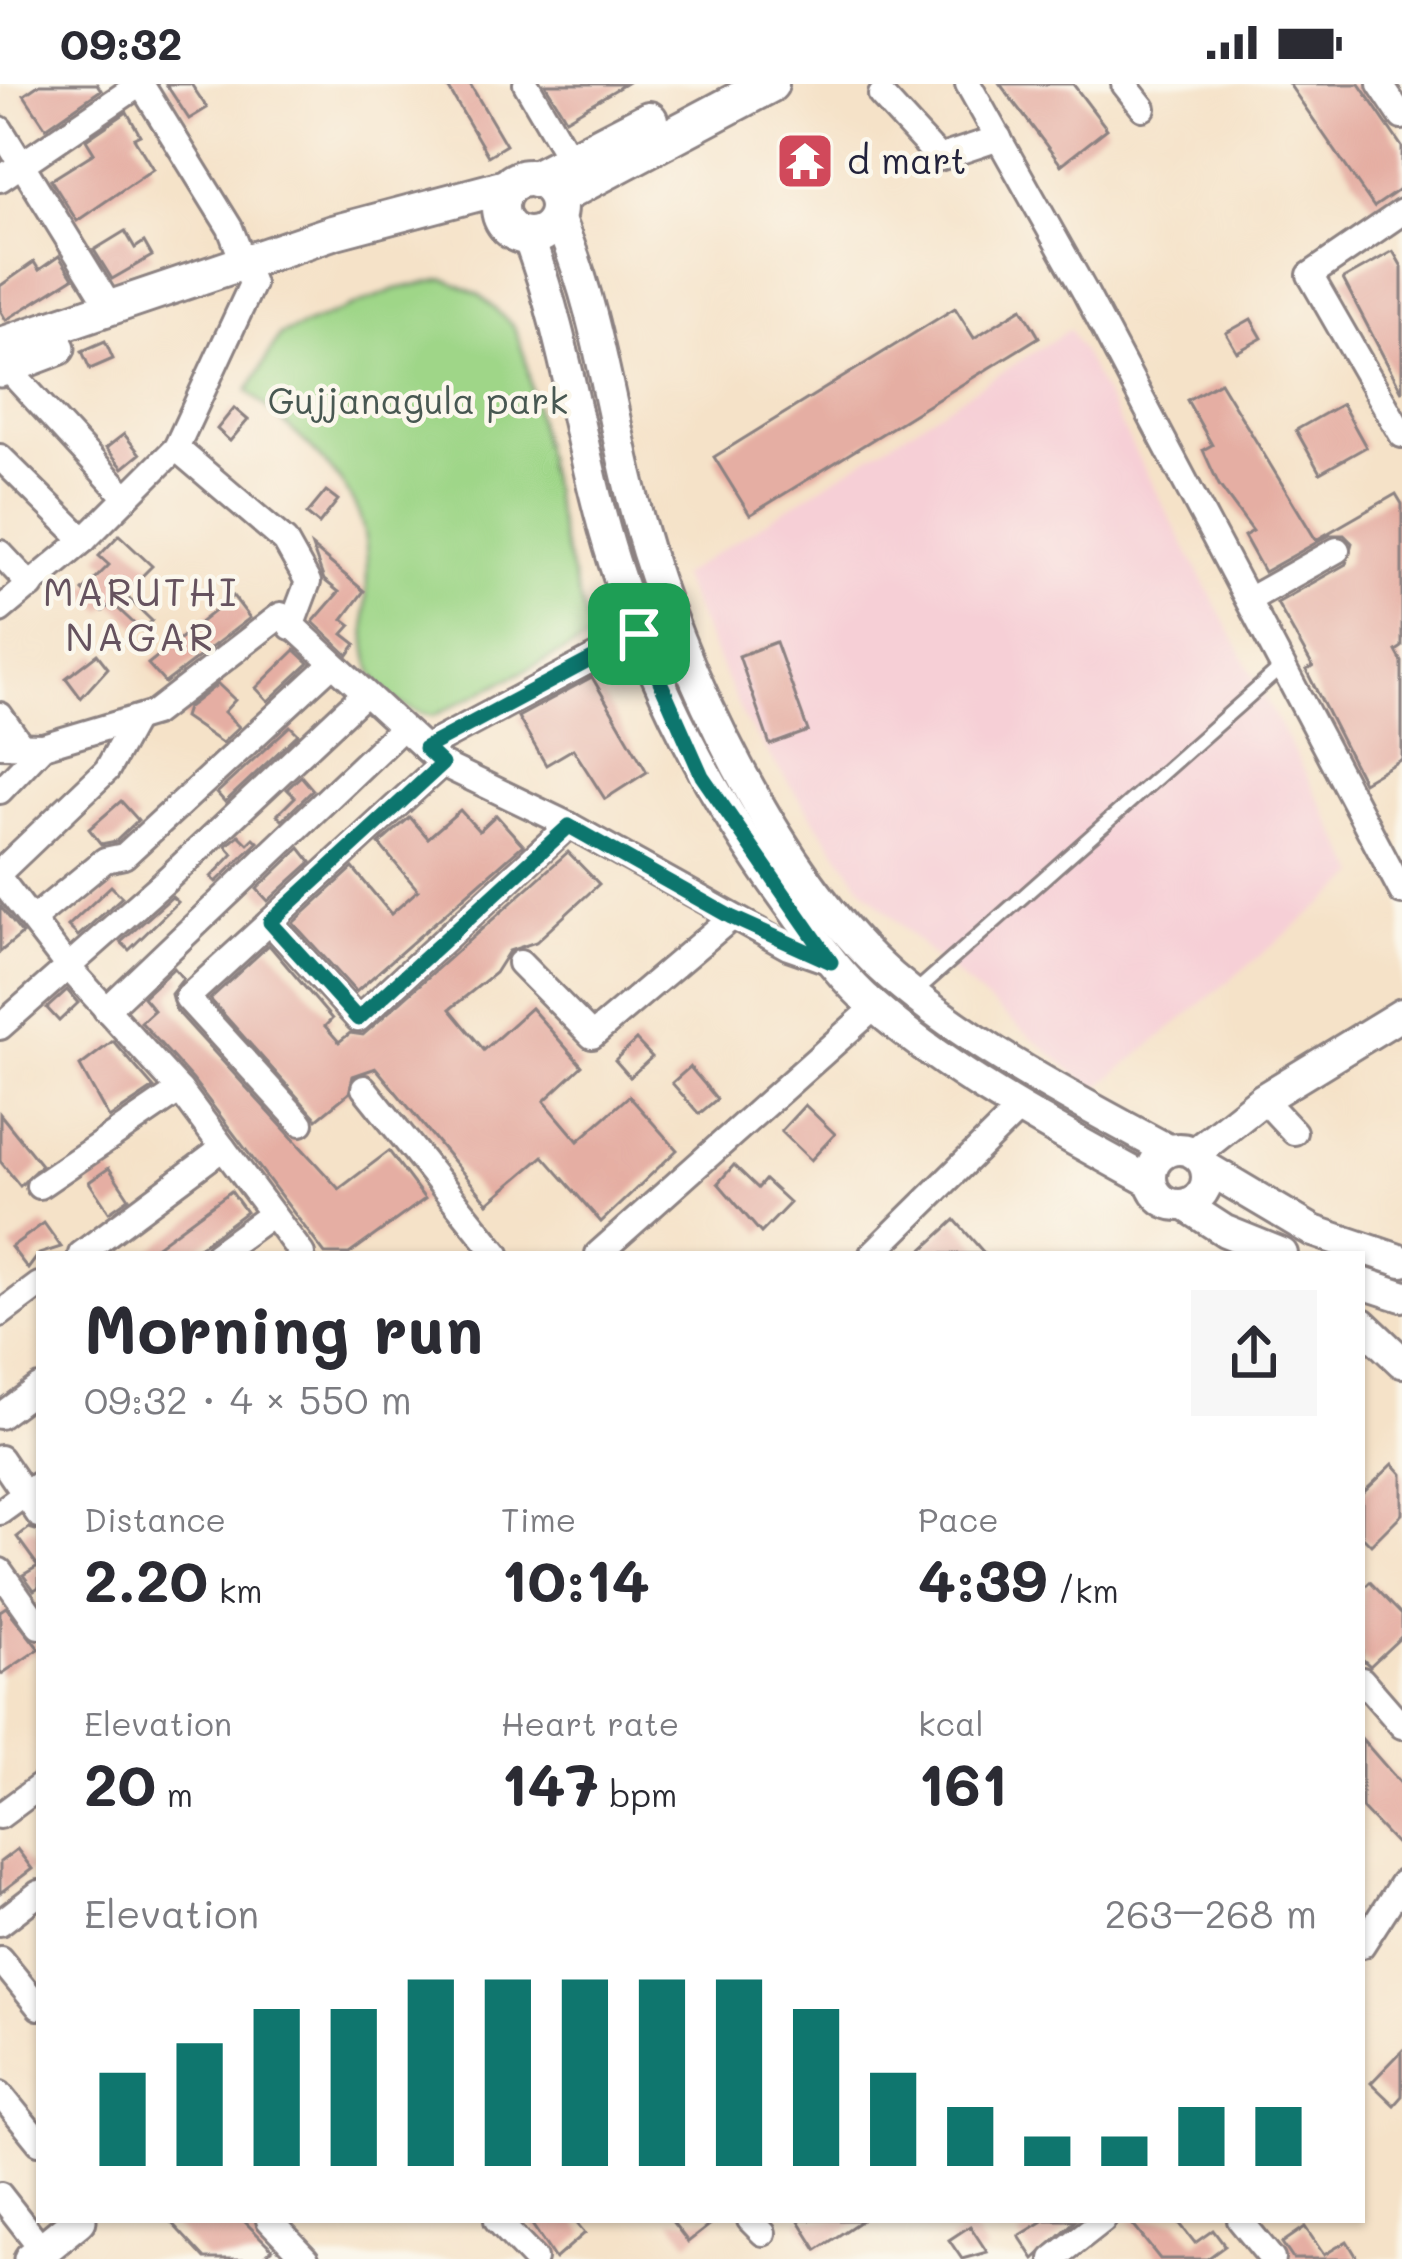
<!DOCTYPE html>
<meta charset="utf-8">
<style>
:root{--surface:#fff;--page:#f7f7f7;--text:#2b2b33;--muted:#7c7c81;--accent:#0f766e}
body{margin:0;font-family:Mali,sans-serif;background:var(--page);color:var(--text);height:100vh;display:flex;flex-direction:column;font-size:45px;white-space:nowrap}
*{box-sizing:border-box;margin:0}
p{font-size:39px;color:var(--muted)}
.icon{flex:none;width:66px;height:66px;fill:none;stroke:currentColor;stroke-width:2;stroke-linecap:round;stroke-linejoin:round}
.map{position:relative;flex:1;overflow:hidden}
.side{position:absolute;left:36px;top:1167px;width:1329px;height:972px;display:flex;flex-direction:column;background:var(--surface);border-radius:0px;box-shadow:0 3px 9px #0004}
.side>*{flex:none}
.pin{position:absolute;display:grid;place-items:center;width:102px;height:102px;color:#fff;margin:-51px;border-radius:24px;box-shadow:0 6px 18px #0006}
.round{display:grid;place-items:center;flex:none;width:126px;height:126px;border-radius:0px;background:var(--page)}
.overview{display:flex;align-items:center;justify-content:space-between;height:204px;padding:0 48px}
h1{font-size:66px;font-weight:800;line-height:90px}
.figures{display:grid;grid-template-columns:repeat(3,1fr);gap:18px;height:204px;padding:12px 48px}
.figures div{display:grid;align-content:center}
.figures b{font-size:60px;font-weight:800}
.figures small{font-size:33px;font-weight:400}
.figures p{font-size:33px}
.chart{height:336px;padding:24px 48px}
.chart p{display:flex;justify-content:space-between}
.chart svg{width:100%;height:216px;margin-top:12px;stroke:var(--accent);stroke-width:6}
.status{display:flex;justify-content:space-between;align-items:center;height:84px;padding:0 60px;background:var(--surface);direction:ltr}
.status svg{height:33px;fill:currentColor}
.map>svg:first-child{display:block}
.built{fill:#f6cfd6}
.green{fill:#9fd688;stroke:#607c62;stroke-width:3}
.building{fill:#e5aea3}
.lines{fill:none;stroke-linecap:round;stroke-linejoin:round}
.service-casing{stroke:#8c8282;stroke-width:18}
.minor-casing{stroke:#8c8282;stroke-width:30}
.tertiary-casing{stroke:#8c8282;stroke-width:36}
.secondary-casing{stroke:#8c8282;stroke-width:39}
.primary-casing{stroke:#8c8282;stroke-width:42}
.service{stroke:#fff;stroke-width:12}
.minor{stroke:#fff;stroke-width:24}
.tertiary{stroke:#fff;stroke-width:30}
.secondary{stroke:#fff;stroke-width:33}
.primary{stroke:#fff;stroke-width:36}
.route-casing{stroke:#fff;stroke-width:24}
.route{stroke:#0f766e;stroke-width:15}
.labels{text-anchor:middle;stroke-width:9;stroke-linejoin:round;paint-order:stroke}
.poi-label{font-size:36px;fill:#22223b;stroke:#fbf7ec;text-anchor:start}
.park-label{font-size:36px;fill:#485852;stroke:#fbf7ec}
.neighbourhood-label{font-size:39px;letter-spacing:3px;fill:#66535f;stroke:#fbf7ec}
</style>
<div class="status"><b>09:32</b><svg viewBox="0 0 49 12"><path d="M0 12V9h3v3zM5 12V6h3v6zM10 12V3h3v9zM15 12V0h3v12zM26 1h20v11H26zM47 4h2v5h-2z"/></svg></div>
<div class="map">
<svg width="1402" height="2175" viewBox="0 0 1402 2175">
<rect width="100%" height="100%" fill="#fbf7ec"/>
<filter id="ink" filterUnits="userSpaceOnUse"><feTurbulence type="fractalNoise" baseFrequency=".00833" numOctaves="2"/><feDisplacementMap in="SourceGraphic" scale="24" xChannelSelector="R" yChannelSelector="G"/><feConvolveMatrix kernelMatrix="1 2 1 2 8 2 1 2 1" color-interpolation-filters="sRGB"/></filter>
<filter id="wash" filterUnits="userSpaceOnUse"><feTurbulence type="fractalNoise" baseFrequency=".004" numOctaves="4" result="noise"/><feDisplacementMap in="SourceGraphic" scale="48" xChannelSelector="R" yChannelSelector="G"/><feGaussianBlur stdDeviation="2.7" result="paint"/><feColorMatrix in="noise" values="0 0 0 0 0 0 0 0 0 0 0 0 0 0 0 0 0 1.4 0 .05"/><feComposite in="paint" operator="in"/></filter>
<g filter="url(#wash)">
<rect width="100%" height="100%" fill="#f5e2c8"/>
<!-- built -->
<path class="built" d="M 1070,245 L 1359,791 L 1095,1006 L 933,872 L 862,803 L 745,637 L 680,492 Z"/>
<!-- green -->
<path class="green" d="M 445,195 L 480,211 L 514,243 L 525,274 L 562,456 L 591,554 L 433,632 C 324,608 387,506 359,431 C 340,381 286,342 248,307 L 280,251 L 396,205 Z"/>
<g id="blocks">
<!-- building -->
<g class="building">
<path d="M 40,0 L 97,0 L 101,6 L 46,44 L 24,11 Z"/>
<path d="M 166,0 L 191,0 L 207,24 L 189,35 Z"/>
<path d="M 446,0 L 470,0 L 506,61 L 488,72 Z"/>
<path d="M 545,0 L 625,0 L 566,35 Z"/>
<path d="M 1000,0 L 1073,0 L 1107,45 L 1061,81 Z"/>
<path d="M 1289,0 L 1359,0 L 1402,63 L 1402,104 L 1374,123 Z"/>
<path d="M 127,28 L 140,51 L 134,54 L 153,85 L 77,137 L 51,96 L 94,69 L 86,56 Z"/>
<path d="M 125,147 L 135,164 L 144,158 L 152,172 L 112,195 L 94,166 Z"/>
<path d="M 1393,167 L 1402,183 L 1402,308 L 1343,195 Z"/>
<path d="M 59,172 L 73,194 L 6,236 L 0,226 L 0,202 L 34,178 L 39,186 Z"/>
<path d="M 955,224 L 974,254 L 1022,224 L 1039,253 L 750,431 L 714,373 Z"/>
<path d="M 1251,235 L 1262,254 L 1237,268 L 1226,249 Z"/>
<path d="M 105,257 L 113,275 L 90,285 L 82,267 Z"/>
<path d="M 1220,298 L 1316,456 L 1396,410 L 1402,420 L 1402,563 L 1396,567 L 1402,578 L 1402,675 L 1363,698 L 1306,586 L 1313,583 L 1277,519 L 1346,480 L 1352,459 L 1344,451 L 1330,451 L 1264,488 L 1244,452 L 1253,447 L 1219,401 L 1203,366 L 1212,361 L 1187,316 Z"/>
<path d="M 1342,320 L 1366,363 L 1320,389 L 1296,346 Z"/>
<path d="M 234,324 L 248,336 L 230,357 L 217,345 Z"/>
<path d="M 124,350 L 140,370 L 123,384 L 106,364 Z"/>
<path d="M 326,407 L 338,416 L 319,440 L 307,430 Z"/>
<path d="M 119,451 L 152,482 L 124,510 L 152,537 L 142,547 L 112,519 L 103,527 L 83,507 L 109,481 L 99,472 Z"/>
<path d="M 312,463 L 364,507 L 343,535 L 351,541 L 343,550 L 356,560 L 348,571 L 313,538 L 339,508 L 324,496 Z"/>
<path d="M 233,512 L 250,534 L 165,599 L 148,580 Z"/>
<path d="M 776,558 L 808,647 L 770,661 L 739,572 Z"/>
<path d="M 295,566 L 309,579 L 268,617 L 256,604 Z"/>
<path d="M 97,570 L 108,584 L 81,614 L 66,594 Z"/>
<path d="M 592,593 L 647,688 L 605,715 L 573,665 L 546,681 L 518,633 Z"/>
<path d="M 218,600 L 235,616 L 224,628 L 239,643 L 222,659 L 184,633 L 187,624 Z"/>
<path d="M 290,642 L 298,650 L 225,718 L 217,709 Z"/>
<path d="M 301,692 L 313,706 L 282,736 L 277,731 L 295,713 L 287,705 Z"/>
<path d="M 121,717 L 138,736 L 116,757 L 101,760 L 89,745 Z"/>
<path d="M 460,726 L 479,747 L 496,731 L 523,761 L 356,908 L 293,839 L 353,784 L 391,830 L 418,806 L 379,760 L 410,733 L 428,754 Z"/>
<path d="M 239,751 L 248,760 L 254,754 L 258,758 L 216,798 L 211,793 L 233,770 L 226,762 Z"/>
<path d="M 300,764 L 311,778 L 268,817 L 257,805 Z"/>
<path d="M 568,768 L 599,800 L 536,858 L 509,867 L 495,889 L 450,925 L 484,966 L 531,924 L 582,982 L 544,1017 L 578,1057 L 629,1012 L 677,1066 L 601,1138 L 543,1072 L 488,1119 L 376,984 L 353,992 L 349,1009 L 317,1035 L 210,915 L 269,861 L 332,935 L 325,942 L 339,958 L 350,949 L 363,951 Z"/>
<path d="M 111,802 L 122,813 L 78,852 L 68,842 Z"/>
<path d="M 172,813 L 178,818 L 129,866 L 121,858 Z"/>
<path d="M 0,822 L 22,850 L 0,868 Z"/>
<path d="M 174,884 L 183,895 L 171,910 L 175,925 L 339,1105 L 389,1067 L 425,1115 L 349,1170 L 325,1170 L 193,996 L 141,938 L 154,926 L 143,913 Z"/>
<path d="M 67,906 L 78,919 L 59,937 L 47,924 Z"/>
<path d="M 636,956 L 652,973 L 630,993 L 615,976 Z"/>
<path d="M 113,957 L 154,1004 L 109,1034 L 80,982 Z"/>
<path d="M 690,983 L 717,1015 L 699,1030 L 672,999 Z"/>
<path d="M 805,1021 L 835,1050 L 811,1076 L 781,1047 Z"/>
<path d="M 0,1030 L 41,1081 L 20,1102 L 0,1077 Z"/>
<path d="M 734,1081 L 758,1104 L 765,1096 L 790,1119 L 761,1149 L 718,1099 Z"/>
<path d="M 109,1084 L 129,1114 L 109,1128 L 89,1098 Z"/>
<path d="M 231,1107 L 246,1128 L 190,1170 L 146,1170 Z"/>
<path d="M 955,1136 L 985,1170 L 918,1170 Z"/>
<path d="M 44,1139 L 61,1163 L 39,1170 L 28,1185 L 11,1163 Z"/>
<path d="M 1393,1380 L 1402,1390 L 1402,1430 L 1371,1461 L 1362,1452 L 1362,1410 Z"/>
<path d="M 29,1444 L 39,1447 L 39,1503 L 34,1506 L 23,1491 L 38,1482 L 17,1453 Z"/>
<path d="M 1370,1498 L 1402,1531 L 1402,1552 L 1370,1582 L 1362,1575 L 1362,1506 Z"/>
<path d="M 6,1523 L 39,1565 L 0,1591 L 0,1527 Z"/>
<path d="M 1362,1655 L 1402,1701 L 1402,1766 L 1362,1724 Z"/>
<path d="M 17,1765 L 32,1785 L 0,1809 L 0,1778 Z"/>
<path d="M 1402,1967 L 1402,2012 L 1394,2021 L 1371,1999 Z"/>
<path d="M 169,2136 L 243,2136 L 272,2165 L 261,2175 L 205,2175 Z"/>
<path d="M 529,2136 L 574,2136 L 585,2149 L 555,2175 Z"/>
<path d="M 671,2136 L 716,2136 L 688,2158 Z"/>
<path d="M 798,2136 L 862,2136 L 817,2166 Z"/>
<path d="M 1045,2136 L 1076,2136 L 1034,2175 L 1019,2152 Z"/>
<path d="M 1129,2136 L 1177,2136 L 1195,2159 L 1213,2146 L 1225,2162 L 1207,2175 L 1160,2175 Z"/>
<path d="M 970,2142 L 987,2168 L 962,2175 L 949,2156 Z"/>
<path d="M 1305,2143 L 1324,2171 L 1347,2157 L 1358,2175 L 1293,2175 L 1282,2159 Z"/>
</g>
</g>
</g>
<g filter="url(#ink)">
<use href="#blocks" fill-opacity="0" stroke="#8c8282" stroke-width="3"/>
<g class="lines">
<!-- service casing -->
<g class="service-casing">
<path id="service" d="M 913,910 L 1283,582"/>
</g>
<!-- minor casing -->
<g class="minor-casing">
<g id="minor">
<path d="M 526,0 L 571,77"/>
<path d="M 968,0 L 1085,208 L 1402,808"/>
<path d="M 1124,0 L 1143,24"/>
<path d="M 1380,0 L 1402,33"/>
<path d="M 881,11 L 939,74 L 999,54"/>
<path d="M 0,45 L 110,223"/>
<path d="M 0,95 L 140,0"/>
<path d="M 1402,128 L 1310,191 L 1402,351"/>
<path d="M 7,284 L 126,413"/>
<path d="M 176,364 L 285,457 L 308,498 L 291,543"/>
<path d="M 0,373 L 84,456"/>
<path d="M 0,469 L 31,502"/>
<path d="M 1250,515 L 1337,466"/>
<path d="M 0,526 L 84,456 L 176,364 L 252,200 L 230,144 L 141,0"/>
<path d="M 0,631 L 21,661"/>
<path d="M 0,661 L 43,662 L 154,629 L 281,531 L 442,680 L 569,741 L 788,863 L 831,878"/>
<path d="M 425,664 L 639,550"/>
<path d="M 0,707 L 43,662"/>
<path d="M 0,788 L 107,686 L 135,635"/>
<path d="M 0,795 L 68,883 L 180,1006 L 302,1170"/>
<path d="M 33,835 L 105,776 L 124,772 L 331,581"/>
<path d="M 270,838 L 358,935 L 569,741"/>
<path d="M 520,879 L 592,952 L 731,834"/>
<path d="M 106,926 L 402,644"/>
<path d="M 0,943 L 164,798 L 364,610"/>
<path d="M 364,1004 L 497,1170"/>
<path d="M 1263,1015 L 1294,1048"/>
<path d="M 301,1039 L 187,914 L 442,680"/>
<path d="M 39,1102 L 180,1006"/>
<path d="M 81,1170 L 223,1064"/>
<path d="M 217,1170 L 272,1130"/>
<path d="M 598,1170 L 875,923"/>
<path d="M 872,1170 L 1021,1023"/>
<path d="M 0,1230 L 39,1201"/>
<path d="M 0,1332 L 39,1303"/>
<path d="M 0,1374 L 39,1431"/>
<path d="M 0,1428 L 39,1400"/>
<path d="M 0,1487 L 39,1542"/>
<path d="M 1362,1596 L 1402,1642"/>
<path d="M 0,1732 L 39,1703"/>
<path d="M 0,1839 L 39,1809"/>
<path d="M 1362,1861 L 1402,1799"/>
<path d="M 0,1875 L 39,1923"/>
<path d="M 0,2010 L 39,2058"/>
<path d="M 0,2111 L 42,2165"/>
<path d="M 269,2136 L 306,2175"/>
<path d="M 497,2136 L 534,2175"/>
<path d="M 750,2136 L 763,2149"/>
<path d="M 1240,2136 L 1272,2175"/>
<path d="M 1053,2175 L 1103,2136"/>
</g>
</g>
<!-- tertiary casing -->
<g class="tertiary-casing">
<g id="tertiary">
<path d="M 557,132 C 601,230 610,336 639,438 C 678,582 778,794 892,893 C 975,964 1072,1014 1168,1066"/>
<path d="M 528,153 C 568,258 580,371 614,478 C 654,603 710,711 787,817 C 814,854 839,892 874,922 C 955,993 1056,1046 1151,1098"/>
<circle cx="1179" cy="1093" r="28"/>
<path d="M 1195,1069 L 1263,1015 L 1402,930"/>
<path d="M 1207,1084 L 1313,1147 L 1402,1177"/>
<path d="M 1185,1121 L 1225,1147 L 1282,1170"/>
<path d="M 1362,1199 L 1402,1212"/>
<path d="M 1362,1240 L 1402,1278"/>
</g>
</g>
<!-- secondary casing -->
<g class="secondary-casing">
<g id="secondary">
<path d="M 0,261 L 334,148 L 508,102"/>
<path d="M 0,286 L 58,264"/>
<path d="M 31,2175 L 79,2136"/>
</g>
</g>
<!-- primary casing -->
<g class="primary-casing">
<g id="primary">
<circle cx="529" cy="123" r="29"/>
<path d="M 535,95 L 649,36"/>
<path d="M 557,113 L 770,0"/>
</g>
</g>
<!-- service -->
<use href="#service" class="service"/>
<!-- minor -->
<use href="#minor" class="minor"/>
<!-- tertiary -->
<use href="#tertiary" class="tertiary"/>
<!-- secondary -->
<use href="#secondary" class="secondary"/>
<!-- primary -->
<use href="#primary" class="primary"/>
</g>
</g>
<g class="lines" filter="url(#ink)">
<!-- route casing -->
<g class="route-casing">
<path id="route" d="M 639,550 L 702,692 L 831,878 L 731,833 L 569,742 L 358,935 L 270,838 L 442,680 L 425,664 Z"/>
</g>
<!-- route -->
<use href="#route" class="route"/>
</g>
<!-- icons -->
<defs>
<g id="temple-square" transform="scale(3)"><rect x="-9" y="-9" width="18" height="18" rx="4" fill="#d1495b" stroke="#fbf7ec"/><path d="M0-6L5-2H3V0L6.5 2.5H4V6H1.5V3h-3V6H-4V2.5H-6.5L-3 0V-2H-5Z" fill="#fff"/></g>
</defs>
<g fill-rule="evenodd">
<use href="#temple-square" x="805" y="77"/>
</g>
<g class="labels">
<!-- poi labels -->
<g class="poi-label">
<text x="847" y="90">d mart</text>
</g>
<!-- park labels -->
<g class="park-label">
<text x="418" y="330">Gujjanagula park</text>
</g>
<!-- neighbourhood labels -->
<g class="neighbourhood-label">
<text x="141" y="522">MARUTHI<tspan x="141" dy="45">NAGAR</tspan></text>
</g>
</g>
</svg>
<div class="pin" style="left:639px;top:550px;background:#1e9e55"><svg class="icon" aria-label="arrive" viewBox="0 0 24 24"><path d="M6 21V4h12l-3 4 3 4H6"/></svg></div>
<section class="side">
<div class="overview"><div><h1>Morning run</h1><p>09:32 · 4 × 550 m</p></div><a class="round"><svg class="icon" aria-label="share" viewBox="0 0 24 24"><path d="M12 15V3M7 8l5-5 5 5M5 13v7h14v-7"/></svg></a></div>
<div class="figures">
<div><p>Distance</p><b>2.20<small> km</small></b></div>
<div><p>Time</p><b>10:14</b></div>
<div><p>Pace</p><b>4:39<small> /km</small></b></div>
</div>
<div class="figures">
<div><p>Elevation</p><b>20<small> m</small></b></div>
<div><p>Heart rate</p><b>147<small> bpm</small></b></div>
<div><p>kcal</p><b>161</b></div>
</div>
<div class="chart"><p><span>Elevation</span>263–268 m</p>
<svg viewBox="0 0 160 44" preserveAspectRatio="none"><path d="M5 44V25M15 44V19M25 44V12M35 44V12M45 44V6M55 44V6M65 44V6M75 44V6M85 44V6M95 44V12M105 44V25M115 44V32M125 44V38M135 44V38M145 44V32M155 44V32"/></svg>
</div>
</section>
</div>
